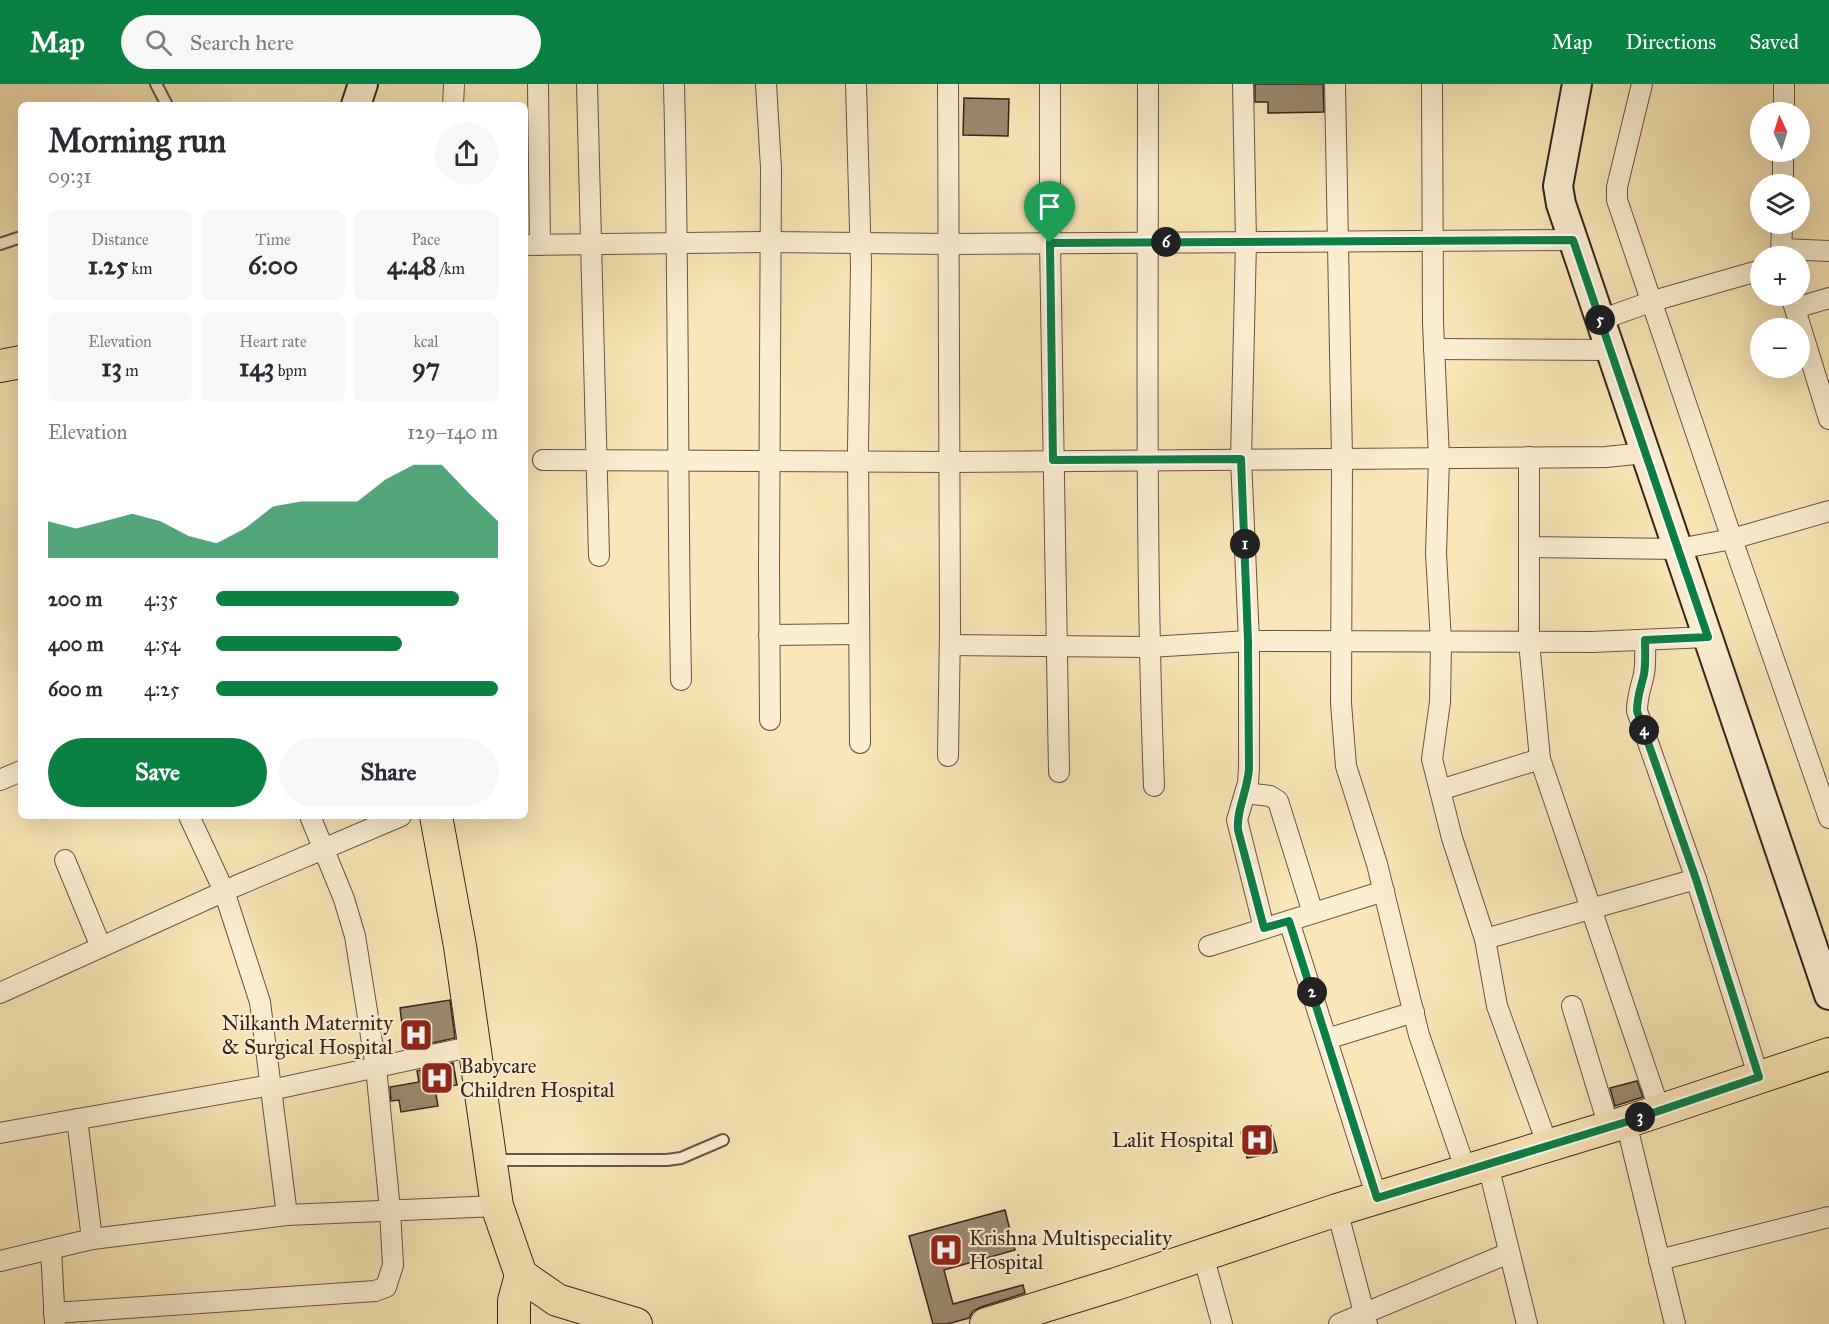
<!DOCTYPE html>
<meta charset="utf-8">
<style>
:root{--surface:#fff;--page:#f7f7f7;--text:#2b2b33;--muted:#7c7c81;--accent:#0b8043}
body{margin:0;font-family:"IM FELL Great Primer",serif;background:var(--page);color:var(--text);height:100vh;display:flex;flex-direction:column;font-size:22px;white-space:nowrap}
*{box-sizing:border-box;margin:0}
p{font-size:20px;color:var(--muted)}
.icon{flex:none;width:33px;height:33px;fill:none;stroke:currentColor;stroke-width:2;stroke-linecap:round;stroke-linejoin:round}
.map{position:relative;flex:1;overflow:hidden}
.drawer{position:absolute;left:18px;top:18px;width:510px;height:717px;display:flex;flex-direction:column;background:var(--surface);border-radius:9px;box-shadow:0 6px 24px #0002}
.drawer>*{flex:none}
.needle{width:39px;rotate:356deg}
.tools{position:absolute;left:1750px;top:18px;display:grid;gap:12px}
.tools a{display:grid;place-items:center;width:60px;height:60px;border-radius:50%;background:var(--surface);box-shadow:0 6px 24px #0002;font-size:30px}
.pin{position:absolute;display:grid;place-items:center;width:51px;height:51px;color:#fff;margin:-62px -26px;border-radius:50% 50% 50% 0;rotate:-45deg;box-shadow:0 0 6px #0007}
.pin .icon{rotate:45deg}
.km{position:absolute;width:30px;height:30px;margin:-15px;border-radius:50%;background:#222;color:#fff;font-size:16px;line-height:30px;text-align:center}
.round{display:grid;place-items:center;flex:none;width:63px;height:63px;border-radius:32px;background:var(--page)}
.headline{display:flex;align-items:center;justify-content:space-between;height:102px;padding:0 30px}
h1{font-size:33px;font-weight:700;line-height:45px}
.stats{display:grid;grid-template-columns:repeat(3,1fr);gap:9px;height:102px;padding:6px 30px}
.stats div{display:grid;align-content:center;border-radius:9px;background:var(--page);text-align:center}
.stats b{font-size:26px;font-weight:700}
.stats small{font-size:16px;font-weight:400}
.stats p{font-size:16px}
.chart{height:168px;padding:12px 30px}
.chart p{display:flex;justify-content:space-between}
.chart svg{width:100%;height:108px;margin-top:6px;fill:var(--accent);opacity:.7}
.button{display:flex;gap:12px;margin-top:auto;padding:12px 30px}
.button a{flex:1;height:69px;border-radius:36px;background:var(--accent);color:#fff;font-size:24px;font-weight:700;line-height:69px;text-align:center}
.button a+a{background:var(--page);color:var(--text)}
ul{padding:0 30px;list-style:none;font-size:20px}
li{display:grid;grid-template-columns:96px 72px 1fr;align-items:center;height:45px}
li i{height:15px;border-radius:8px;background:var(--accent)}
header{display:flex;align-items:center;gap:36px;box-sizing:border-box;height:84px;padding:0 30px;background:var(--accent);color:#fff}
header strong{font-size:28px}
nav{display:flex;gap:33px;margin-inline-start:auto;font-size:21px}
.search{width:420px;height:54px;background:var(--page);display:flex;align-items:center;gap:15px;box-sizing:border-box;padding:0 21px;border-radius:33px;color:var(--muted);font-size:22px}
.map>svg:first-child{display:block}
.building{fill:#9c896d;stroke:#36251e;stroke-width:1.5}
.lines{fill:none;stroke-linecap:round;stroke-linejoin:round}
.lane-casing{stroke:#675544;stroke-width:14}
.street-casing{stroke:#675544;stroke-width:22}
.secondary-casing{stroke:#36251e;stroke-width:32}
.primary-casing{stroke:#36251e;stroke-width:34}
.lane{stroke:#fcefd0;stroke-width:10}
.street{stroke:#fcefd0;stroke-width:20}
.secondary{stroke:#fcefd0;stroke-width:28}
.primary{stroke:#fae6b6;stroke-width:32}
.route-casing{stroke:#fff;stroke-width:12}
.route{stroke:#0b8043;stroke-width:8}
.labels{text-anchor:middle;stroke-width:4.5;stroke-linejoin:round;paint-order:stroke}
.poi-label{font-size:21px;fill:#36251e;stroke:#fcefd0;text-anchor:end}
</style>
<header>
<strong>Map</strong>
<div class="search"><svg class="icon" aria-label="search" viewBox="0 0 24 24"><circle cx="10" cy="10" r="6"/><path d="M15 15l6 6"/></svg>Search here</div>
<nav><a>Map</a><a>Directions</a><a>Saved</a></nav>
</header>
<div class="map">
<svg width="1829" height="1240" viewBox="0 0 1829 1240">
<rect width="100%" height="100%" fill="#fae6b6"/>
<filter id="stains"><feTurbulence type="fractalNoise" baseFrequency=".00333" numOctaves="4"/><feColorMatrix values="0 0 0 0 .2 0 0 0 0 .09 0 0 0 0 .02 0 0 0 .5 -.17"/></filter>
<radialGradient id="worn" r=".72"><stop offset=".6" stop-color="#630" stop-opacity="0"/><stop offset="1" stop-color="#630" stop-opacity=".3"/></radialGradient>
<!-- building -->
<g class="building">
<path d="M 1255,0 L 1323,0 L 1324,28 L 1268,29 L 1268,18 L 1255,18 Z"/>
<path d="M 964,14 L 1009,15 L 1008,52 L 963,51 Z"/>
<path d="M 450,916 L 455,954 L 405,965 L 400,924 Z"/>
<path d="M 453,979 L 457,1001 L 435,1005 L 438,1022 L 401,1028 L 399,1016 L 391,1017 L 390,1003 L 419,998 L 417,987 Z"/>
<path d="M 1637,997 L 1643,1013 L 1615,1022 L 1610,1004 Z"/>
<path d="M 1271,1042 L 1277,1068 L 1247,1074 L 1241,1048 Z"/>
<path d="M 1005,1126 L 1015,1166 L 944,1186 L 953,1220 L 1023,1201 L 1025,1209 L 981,1223 L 973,1227 L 969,1234 L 947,1240 L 933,1240 L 909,1152 Z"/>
</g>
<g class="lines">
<!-- lane casing -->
<g class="lane-casing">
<g id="lane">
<path d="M 156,0 L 167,21"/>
<path d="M 0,160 L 21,153"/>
<path d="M 494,1076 L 667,1076 L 681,1074 L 723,1056"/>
</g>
</g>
<!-- street casing -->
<g class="street-casing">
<g id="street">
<path d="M 538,0 L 540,161"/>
<path d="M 587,0 L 599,472"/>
<path d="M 674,0 C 679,199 677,397 681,596"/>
<path d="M 766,0 L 771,84 L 769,484 L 770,636"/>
<path d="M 856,0 L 861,181 L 858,364 L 860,659"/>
<path d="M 1050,0 L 1050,159 L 1059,688"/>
<path d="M 1148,0 C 1148,234 1145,468 1154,702"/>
<path d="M 1243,0 L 1246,158 L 1241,375 L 1249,557 L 1249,684 L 1248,699 L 1237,736 L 1264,844"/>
<path d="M 1335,0 L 1342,374 L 1341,619 L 1346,682 L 1377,780 L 1419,951 L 1466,1087"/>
<path d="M 1432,0 L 1433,239 L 1439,374 L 1436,470 L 1441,558 L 1440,618 L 1432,675 L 1452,754 L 1485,855 L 1497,922 L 1548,1062"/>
<path d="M 1642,0 L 1617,103 L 1617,116 L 1732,455 L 1829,427"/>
<path d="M 453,21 L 454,0"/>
<path d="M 1784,28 L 1784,0"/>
<path d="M 1783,100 L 1783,68"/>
<path d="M 525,161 L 771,158 L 949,160 L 1573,156"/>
<path d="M 1782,165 L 1829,167"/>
<path d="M 1781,172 L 1782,140"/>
<path d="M 1791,212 L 1829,335"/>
<path d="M 1795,224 L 1829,214"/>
<path d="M 1600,236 L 1653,217 L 1761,186"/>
<path d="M 1434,265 L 1610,266"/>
<path d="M 1529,373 L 1529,558 L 1540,675 L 1660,1027"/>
<path d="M 543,376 L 950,378 L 1606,373 L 1645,369"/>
<path d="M 1529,463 L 1678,465 L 1732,455 L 1829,734"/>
<path d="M 769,551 L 859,550"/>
<path d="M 1645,556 C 1645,567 1646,578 1644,590 C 1641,604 1637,612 1637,627 L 1696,795 L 1759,994"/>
<path d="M 950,561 L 1149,563 L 1249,557 L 1592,558 L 1708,553"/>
<path d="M 948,672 L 950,546 L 948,0"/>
<path d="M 0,696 L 21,687"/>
<path d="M 1440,706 L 1540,675"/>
<path d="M 1245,709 L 1270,712 L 1278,717 L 1313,829"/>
<path d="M 189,732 L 224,807 L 260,918 L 287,1131"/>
<path d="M 65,776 L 101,863"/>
<path d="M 1289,837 L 1377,1114"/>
<path d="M 1485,855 L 1696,795"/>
<path d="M 1209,862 L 1384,807"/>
<path d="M 0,909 L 236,802 L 401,732"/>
<path d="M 1572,922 L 1609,1043"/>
<path d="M 1327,955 L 1414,928"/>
<path d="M 271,1006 L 474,962"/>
<path d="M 77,1035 L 92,1155"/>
<path d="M 1626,1038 L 1675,1240"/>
<path d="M 0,1049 L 271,1001"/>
<path d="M 1488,1081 L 1527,1240"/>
<path d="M 1337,1126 L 1367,1240"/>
<path d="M 51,1165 L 55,1240"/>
<path d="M 1203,1171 L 1222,1240"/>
<path d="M 1659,1176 L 1829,1133"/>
<path d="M 0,1177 L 92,1155 L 287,1131 L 497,1122"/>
<path d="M 54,1229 L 375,1207 L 386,1203 L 393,1181 L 390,1126 L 376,983 L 355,852 L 344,815 L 310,732"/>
<path d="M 1339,1240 L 1509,1169"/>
</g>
</g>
<!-- secondary casing -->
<g class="secondary-casing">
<g id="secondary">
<path d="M 1577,0 L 1558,102 L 1561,120 L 1829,911"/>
<path d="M 356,21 L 363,0"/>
</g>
</g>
<!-- primary casing -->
<g class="primary-casing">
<g id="primary">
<path d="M 0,282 L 21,278"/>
<path d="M 436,732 L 460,862 L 497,1122 L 521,1191 L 557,1216 L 636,1240"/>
<path d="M 514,1240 L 514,1217 L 521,1191"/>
<path d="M 986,1240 L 1116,1200 L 1337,1126 L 1626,1038 L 1829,970"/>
</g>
</g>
<!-- lane -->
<use href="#lane" class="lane"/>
<!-- street -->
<use href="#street" class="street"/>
<!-- secondary -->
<use href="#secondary" class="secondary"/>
<!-- primary -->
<use href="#primary" class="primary"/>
</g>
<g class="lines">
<!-- route casing -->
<g class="route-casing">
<path id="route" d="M 1573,156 L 1708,553 L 1645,556 C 1645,567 1646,578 1644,590 C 1641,604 1637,612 1637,627 L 1696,795 L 1759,993 L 1626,1038 L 1377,1114 L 1289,837 L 1264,844 L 1238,746 C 1236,726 1248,706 1249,684 L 1248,557 L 1241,375 L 1053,376 L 1050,159 Z"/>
</g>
<!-- route -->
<use href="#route" class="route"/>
</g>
<!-- icons -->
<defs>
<g id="hospital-square" transform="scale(1.725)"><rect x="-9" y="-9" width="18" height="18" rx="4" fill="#8f2418" stroke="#fcefd0"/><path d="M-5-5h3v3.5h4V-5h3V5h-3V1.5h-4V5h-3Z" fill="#fff"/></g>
</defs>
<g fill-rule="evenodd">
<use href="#hospital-square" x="416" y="951"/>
<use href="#hospital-square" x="437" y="994"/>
<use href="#hospital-square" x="1257" y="1056"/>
<use href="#hospital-square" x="946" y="1166"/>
</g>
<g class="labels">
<!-- poi labels -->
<g class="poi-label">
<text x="393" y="946">Nilkanth Maternity<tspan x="393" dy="24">&amp; Surgical Hospital</tspan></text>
<text x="460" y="989" text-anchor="start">Babycare<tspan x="460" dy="24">Children Hospital</tspan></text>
<text x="1234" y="1063">Lalit Hospital</text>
<text x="969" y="1161" text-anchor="start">Krishna Multispeciality<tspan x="969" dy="24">Hospital</tspan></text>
</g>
</g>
<rect width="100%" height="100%" filter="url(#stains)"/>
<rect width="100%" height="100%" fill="url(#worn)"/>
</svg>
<div class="tools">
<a><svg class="needle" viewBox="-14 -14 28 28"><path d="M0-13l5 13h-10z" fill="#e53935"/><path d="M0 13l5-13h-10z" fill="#7c7c81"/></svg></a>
<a><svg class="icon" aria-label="layers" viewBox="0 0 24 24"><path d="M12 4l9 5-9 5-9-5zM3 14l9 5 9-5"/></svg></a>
<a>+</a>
<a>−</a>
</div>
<div class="pin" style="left:1050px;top:159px;background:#1e9e55"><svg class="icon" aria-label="arrive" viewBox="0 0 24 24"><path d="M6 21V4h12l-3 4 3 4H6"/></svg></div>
<b class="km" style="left:1245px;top:460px">1</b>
<b class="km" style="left:1312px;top:908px">2</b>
<b class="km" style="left:1640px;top:1033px">3</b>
<b class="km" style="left:1644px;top:646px">4</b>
<b class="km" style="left:1600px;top:236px">5</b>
<b class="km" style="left:1166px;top:158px">6</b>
<section class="drawer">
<div class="headline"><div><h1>Morning run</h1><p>09:31</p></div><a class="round"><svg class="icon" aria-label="share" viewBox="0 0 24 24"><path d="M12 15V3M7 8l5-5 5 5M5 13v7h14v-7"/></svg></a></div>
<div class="stats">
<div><p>Distance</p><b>1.25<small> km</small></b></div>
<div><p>Time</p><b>6:00</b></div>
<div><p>Pace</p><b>4:48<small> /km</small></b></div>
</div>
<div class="stats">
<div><p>Elevation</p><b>13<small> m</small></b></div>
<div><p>Heart rate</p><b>143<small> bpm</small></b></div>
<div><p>kcal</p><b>97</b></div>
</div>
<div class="chart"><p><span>Elevation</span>129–140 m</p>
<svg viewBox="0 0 160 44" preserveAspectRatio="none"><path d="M0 44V29L10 32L20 29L30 26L40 29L50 35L60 38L70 32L80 23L90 21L100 21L110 21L120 12L130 6L140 6L150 18L160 29V44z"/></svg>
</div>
<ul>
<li><b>200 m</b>4:35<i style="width:86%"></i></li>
<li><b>400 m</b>4:54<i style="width:66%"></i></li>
<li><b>600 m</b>4:25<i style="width:100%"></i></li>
</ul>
<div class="button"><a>Save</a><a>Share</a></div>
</section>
</div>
